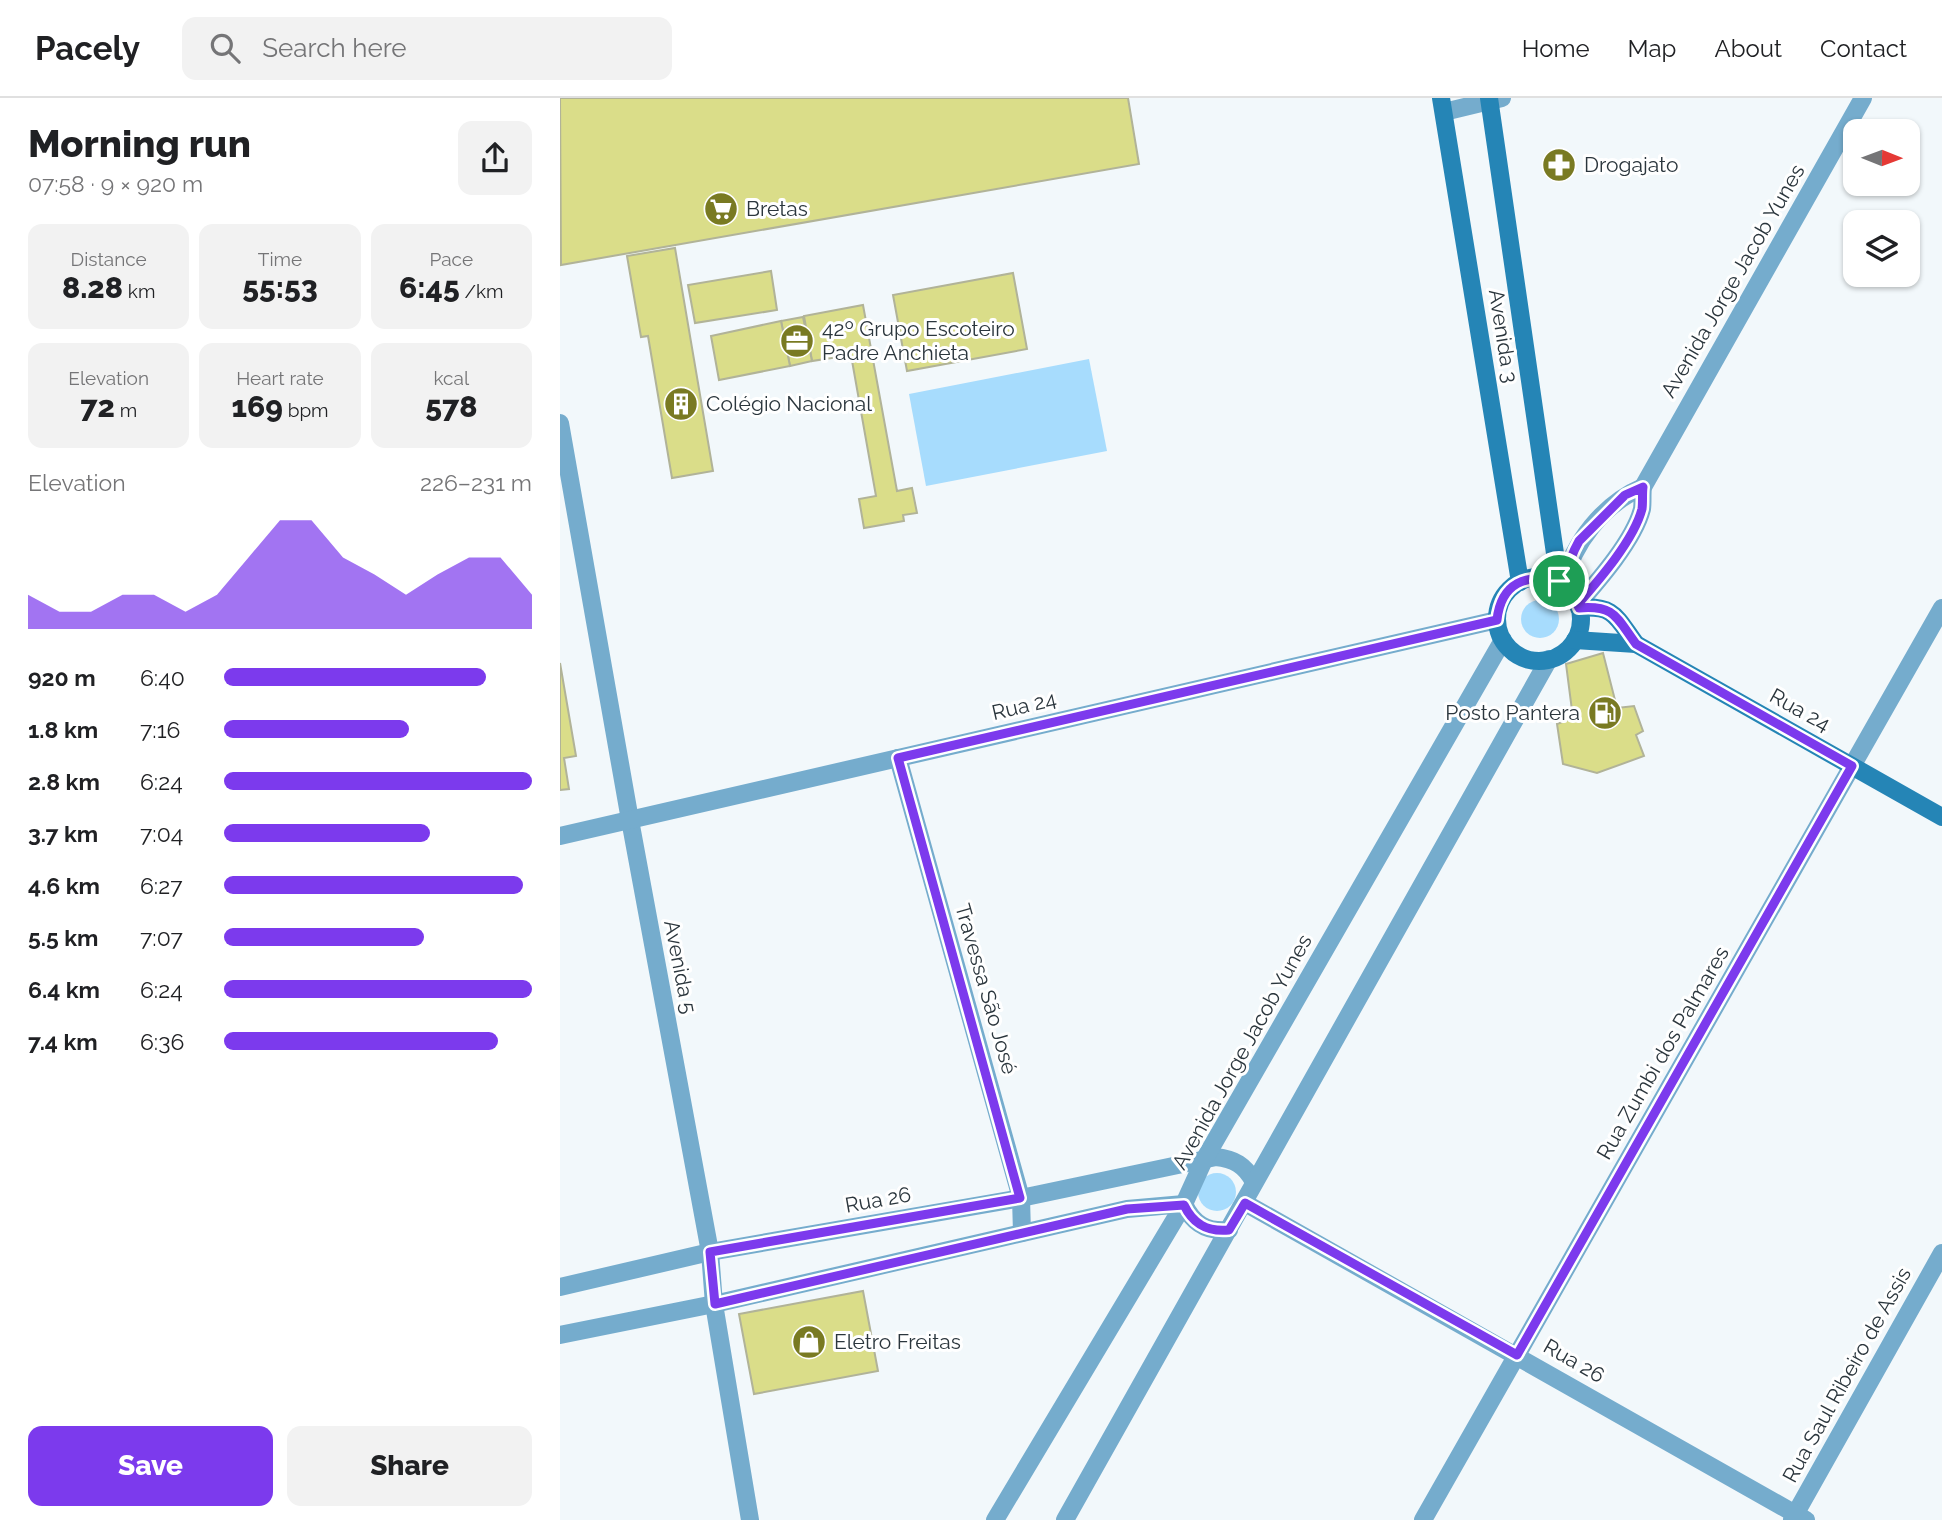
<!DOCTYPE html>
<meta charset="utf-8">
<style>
:root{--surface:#fff;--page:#f2f2f2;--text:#202124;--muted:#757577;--line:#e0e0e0;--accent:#7c3aed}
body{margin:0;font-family:Raleway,sans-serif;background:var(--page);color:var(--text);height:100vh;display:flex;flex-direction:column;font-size:26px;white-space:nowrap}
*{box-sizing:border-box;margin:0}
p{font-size:23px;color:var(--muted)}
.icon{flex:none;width:38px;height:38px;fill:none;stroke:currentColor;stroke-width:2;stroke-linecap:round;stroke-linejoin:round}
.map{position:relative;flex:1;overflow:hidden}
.sheet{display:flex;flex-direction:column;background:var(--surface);width:560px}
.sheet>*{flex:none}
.needle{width:46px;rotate:91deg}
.controls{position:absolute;left:1283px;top:21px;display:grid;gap:14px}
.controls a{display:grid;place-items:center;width:77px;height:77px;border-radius:14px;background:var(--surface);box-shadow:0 2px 5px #0004;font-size:35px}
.pin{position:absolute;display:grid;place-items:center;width:60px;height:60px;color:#fff;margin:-30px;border:4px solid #fff;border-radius:50%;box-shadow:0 2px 7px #0007}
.round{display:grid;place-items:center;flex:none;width:74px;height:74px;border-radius:14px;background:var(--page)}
.head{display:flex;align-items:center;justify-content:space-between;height:119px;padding:0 28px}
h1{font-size:38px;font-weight:800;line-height:52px}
.figures{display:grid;grid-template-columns:repeat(3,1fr);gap:10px;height:119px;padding:7px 28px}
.figures div{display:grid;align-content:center;border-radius:14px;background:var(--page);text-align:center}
.figures b{font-size:30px;font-weight:800}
.figures small{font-size:19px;font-weight:400}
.figures p{font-size:19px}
.chart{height:196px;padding:14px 28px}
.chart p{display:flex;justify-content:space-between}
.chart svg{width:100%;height:126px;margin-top:7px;fill:var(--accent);opacity:.7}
.primary-button{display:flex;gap:14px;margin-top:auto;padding:14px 28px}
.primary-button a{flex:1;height:80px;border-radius:14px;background:var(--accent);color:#fff;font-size:28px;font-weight:800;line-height:80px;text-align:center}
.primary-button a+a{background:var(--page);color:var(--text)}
ul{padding:0 28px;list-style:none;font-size:23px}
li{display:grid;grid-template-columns:112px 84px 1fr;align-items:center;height:52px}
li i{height:18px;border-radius:9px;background:var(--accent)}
header{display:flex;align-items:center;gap:42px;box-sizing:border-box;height:98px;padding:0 35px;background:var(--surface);border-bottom:2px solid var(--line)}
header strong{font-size:33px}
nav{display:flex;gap:38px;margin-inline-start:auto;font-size:24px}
.search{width:490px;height:63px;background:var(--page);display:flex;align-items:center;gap:18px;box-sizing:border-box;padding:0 24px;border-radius:14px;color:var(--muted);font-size:26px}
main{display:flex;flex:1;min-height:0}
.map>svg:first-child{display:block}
.green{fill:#a7dcfd}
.building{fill:#dadd89;stroke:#b1b398;stroke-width:2}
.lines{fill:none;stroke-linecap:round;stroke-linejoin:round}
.minor{stroke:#75accd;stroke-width:18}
.tertiary{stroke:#75accd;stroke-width:18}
.secondary{stroke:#2585b6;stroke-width:18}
.route-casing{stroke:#fff;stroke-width:14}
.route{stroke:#7c3aed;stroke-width:9}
.labels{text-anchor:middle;stroke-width:6;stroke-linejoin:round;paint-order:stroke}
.poi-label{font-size:21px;fill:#2b363d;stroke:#fff;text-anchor:start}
.street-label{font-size:21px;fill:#2b363d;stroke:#fff}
</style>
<header>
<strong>Pacely</strong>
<div class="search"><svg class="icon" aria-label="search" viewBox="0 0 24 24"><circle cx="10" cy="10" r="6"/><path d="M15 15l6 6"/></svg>Search here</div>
<nav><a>Home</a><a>Map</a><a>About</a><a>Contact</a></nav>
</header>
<main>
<section class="sheet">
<div class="head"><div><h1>Morning run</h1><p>07:58 · 9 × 920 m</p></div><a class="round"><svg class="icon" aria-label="share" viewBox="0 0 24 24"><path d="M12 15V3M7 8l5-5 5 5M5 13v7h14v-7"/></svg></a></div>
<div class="figures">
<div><p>Distance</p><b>8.28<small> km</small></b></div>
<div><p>Time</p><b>55:53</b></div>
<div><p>Pace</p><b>6:45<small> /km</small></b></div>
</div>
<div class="figures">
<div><p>Elevation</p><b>72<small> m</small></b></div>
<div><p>Heart rate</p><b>169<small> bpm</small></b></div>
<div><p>kcal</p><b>578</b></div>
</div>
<div class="chart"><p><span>Elevation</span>226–231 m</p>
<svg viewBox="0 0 160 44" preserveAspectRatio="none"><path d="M0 44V32L10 38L20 38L30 32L40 32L50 38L60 32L70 19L80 6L90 6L100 19L110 25L120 32L130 25L140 19L150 19L160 32V44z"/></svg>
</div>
<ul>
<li><b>920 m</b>6:40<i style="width:85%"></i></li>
<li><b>1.8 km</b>7:16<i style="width:60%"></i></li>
<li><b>2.8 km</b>6:24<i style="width:100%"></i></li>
<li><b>3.7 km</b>7:04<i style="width:67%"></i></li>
<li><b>4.6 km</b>6:27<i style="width:97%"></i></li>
<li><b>5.5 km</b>7:07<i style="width:65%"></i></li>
<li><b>6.4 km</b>6:24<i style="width:100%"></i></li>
<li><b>7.4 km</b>6:36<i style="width:89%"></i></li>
</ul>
<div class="primary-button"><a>Save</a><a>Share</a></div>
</section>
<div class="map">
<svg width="1382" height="1422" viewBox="0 0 1382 1422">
<rect width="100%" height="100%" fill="#f2f8fb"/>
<!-- green -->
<g class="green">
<path d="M 529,261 L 547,353 L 366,388 L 349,296 Z"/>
<circle cx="980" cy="521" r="19"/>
<circle cx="657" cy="1094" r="19"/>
</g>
<!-- building -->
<g class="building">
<path d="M 0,0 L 568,0 L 579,66 L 1,167 Z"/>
<path d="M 115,150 L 153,373 L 112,380 L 88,238 L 81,239 L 67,158 Z"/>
<path d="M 211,173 L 217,212 L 135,225 L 128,187 Z"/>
<path d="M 453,175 L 467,251 L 347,273 L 333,197 Z"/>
<path d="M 303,207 L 337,393 L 352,390 L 357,415 L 343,417 L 344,423 L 304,430 L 299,401 L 316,398 L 291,257 L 252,263 L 244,218 Z"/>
<path d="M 243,219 L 252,263 L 230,268 L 221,223 Z"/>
<path d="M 221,223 L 230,268 L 159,282 L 151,238 Z"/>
<path d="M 1043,555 L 1057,610 L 1074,608 L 1083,633 L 1076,637 L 1084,658 L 1037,675 L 1003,666 L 997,626 L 1013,620 L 1006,566 Z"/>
<path d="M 0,565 L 16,658 L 4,660 L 9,691 L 0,692 Z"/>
<path d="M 303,1193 L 318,1273 L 194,1296 L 179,1216 Z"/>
</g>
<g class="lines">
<!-- minor -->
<g class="minor">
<path d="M 884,14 L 942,0"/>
<path d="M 338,660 L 461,1100 L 462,1135"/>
<path d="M 863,1422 L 1382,510"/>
<path d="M 1232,1422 L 1382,1155"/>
</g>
<!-- tertiary -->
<g class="tertiary">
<path d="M 0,325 L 70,722 L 150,1154 L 154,1206 L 190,1422"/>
<path d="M 1003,486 C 1013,445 1043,406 1083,389"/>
<path d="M 1018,506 C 1039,482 1074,442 1082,411 C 1083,404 1082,396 1083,389 L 1303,0"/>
<path d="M 0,738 L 937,522"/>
<path d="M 685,1105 L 1246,1422"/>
<path d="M 624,1106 C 633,1126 647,1134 669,1132"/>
<path d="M 0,1189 L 150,1154 L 461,1100 L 656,1059 C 674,1061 685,1067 694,1084"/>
<path d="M 0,1237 L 154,1206 L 567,1111 L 624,1106"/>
<path d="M 435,1422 L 624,1106 L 644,1062 L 943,542"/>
<path d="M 505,1422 L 989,561"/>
</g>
<!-- secondary -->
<g class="secondary">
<path d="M 881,0 L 960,484"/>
<path d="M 929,0 L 999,483"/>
<circle cx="979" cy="521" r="42"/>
<path d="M 1019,510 C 1055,507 1056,519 1076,546 L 1382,719"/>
<path d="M 1015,542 L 1076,546"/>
</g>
</g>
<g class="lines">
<!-- route casing -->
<g class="route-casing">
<path id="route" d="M 999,483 C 966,475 941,485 937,522 L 338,660 L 460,1100 L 150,1154 L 155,1206 L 567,1111 L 624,1107 C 633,1126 647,1134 669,1132 L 685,1105 L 957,1257 L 1292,668 L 1076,546 C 1056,519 1055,507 1019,510 L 1014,498 L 1003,486 C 1007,470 1011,457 1019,443 L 1065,397 L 1083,389 C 1082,396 1083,404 1082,411 C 1074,442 1039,482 1018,506 C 1013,496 1007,490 999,483"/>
</g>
<!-- route -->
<use href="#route" class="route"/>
</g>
<!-- icons -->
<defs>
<g id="pharmacy-disc" transform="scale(1.75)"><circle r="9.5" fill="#797a22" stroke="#fff"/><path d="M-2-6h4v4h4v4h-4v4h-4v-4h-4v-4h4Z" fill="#fff"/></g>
<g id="supermarket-disc" transform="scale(1.75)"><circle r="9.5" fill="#797a22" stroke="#fff"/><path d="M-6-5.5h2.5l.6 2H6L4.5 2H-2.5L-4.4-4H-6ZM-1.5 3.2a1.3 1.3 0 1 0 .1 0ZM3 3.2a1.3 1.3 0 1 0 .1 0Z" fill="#fff"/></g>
<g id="office-disc" transform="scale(1.75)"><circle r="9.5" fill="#797a22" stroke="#fff"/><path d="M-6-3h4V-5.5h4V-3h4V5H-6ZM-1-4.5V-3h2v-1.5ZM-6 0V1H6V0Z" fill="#fff"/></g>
<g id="building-disc" transform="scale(1.75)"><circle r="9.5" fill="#797a22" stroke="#fff"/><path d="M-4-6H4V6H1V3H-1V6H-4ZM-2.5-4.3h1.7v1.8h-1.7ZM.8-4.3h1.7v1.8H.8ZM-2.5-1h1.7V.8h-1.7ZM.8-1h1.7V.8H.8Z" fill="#fff"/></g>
<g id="fuel-disc" transform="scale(1.75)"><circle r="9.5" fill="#797a22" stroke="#fff"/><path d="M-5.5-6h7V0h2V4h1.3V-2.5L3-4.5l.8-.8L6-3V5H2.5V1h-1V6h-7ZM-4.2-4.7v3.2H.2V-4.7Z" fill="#fff"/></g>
<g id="shop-disc" transform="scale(1.75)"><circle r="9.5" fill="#797a22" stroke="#fff"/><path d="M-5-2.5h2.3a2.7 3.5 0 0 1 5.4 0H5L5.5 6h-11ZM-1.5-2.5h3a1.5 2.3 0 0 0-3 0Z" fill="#fff"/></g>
</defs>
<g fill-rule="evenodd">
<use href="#pharmacy-disc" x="999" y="67"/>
<use href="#supermarket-disc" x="161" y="111"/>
<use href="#office-disc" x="237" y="243"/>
<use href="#building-disc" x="121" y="306"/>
<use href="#fuel-disc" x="1045" y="615"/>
<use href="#shop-disc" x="249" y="1244"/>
</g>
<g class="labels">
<!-- poi labels -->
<g class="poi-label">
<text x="1024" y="74">Drogajato</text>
<text x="186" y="118">Bretas</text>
<text x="262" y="238">42º Grupo Escoteiro<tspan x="262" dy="24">Padre Anchieta</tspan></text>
<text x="146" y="313">Colégio Nacional</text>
<text x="1020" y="622" text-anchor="end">Posto Pantera</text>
<text x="274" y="1251">Eletro Freitas</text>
</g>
<!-- street labels -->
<g class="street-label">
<text transform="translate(1173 183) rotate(-60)" y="7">Avenida Jorge Jacob Yunes</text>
<text transform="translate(943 238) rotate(81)" y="7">Avenida 3</text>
<text transform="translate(464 608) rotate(-13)" y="7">Rua 24</text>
<text transform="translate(1240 612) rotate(29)" y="7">Rua 24</text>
<text transform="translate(120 869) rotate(79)" y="7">Avenida 5</text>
<text transform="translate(426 891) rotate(74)" y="7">Travessa São José</text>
<text transform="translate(682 954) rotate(-61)" y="7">Avenida Jorge Jacob Yunes</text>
<text transform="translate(1103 955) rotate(-60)" y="7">Rua Zumbi dos Palmares</text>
<text transform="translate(318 1102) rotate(-10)" y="7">Rua 26</text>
<text transform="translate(1014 1263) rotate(30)" y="7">Rua 26</text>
<text transform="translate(1287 1277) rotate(-61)" y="7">Rua Saul Ribeiro de Assis</text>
</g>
</g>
</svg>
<div class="controls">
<a><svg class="needle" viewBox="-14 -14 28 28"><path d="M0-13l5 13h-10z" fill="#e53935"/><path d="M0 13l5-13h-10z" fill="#757577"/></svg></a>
<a><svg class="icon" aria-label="layers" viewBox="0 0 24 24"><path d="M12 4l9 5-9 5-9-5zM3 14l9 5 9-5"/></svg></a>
</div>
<div class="pin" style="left:999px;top:483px;background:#1e9e55"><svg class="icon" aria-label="arrive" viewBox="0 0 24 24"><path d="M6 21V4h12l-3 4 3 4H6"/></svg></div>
</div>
</main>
